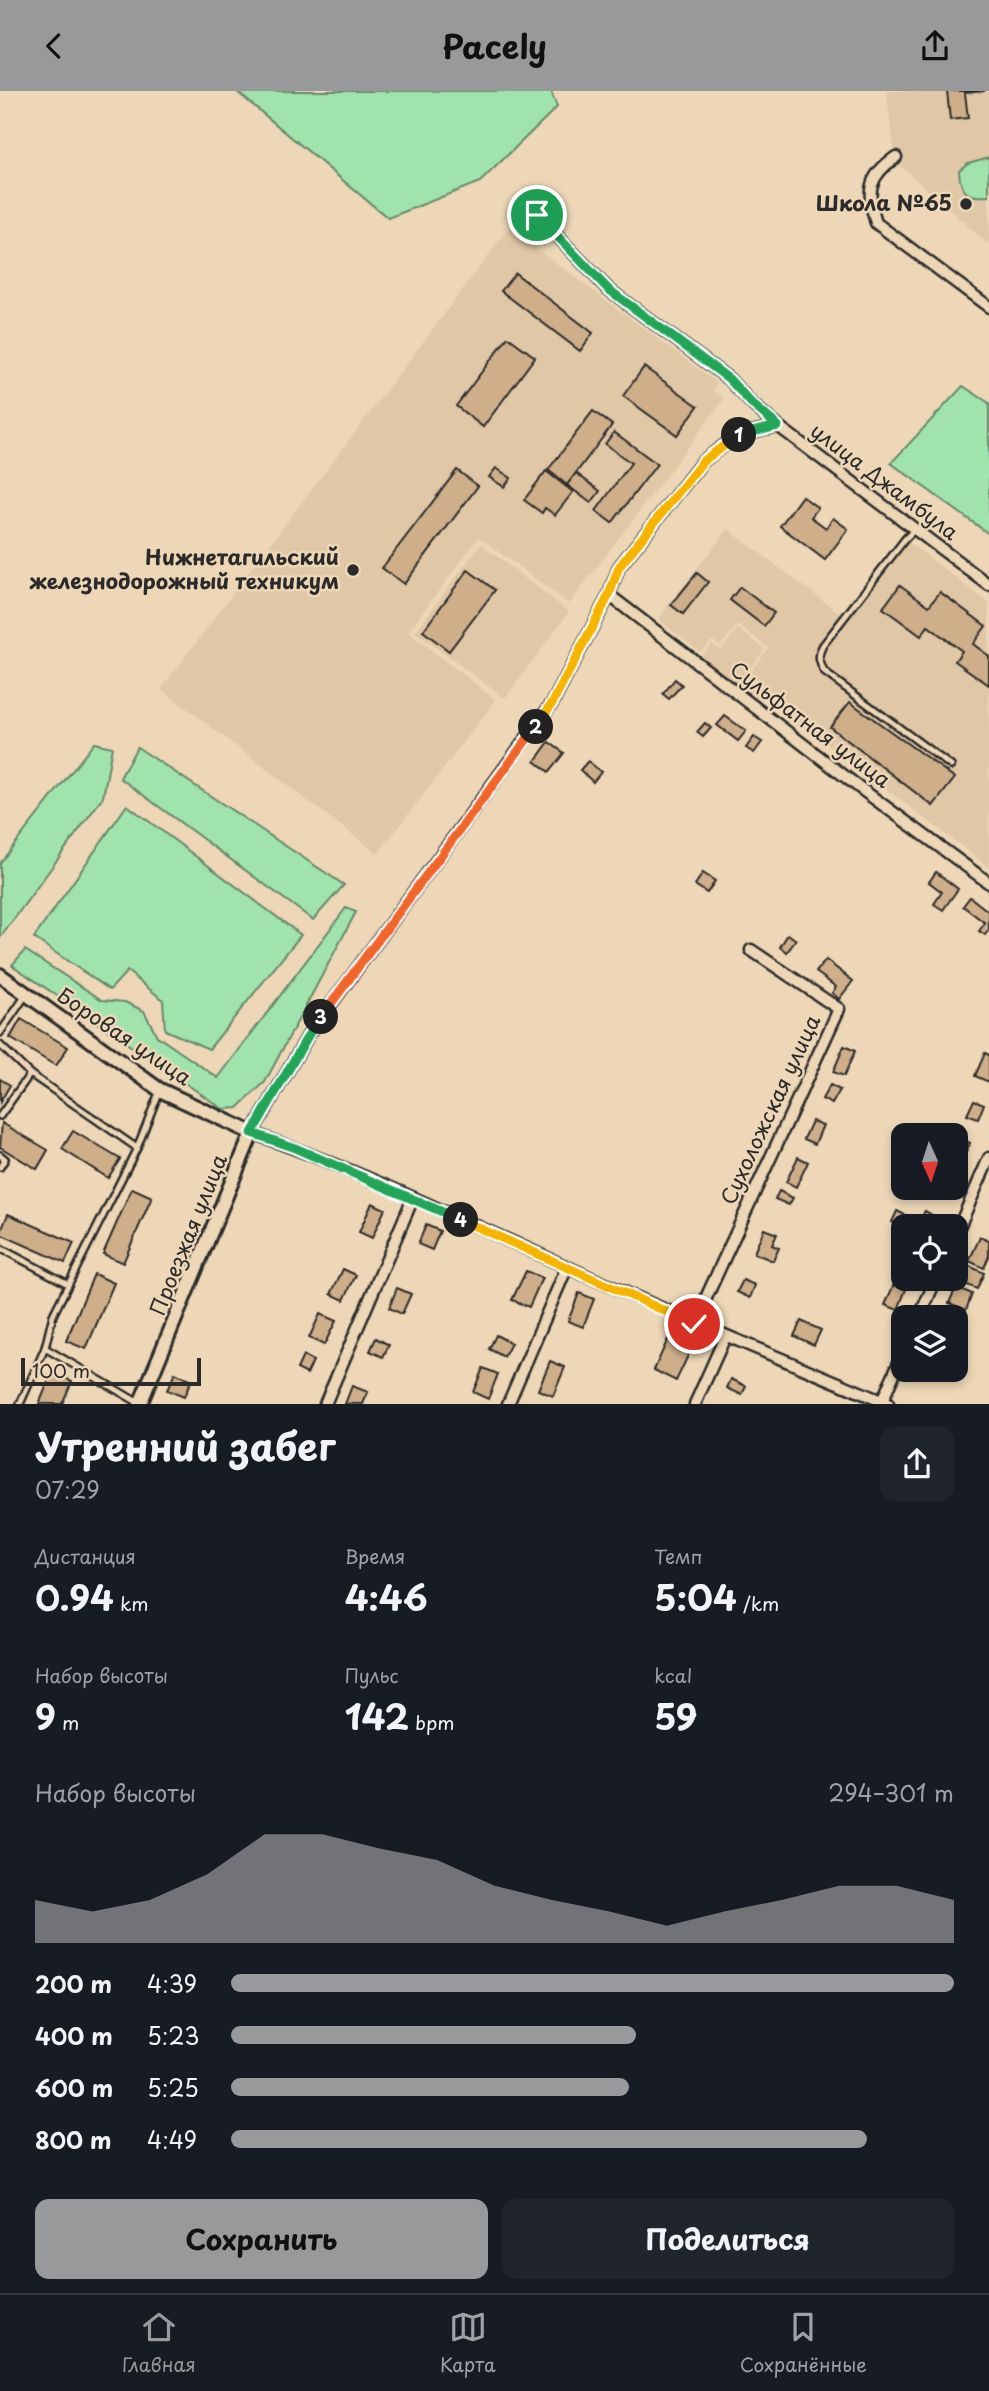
<!DOCTYPE html>
<html lang="ru">
<meta charset="utf-8">
<style>
:root{--surface:#171b24;--page:#20242c;--text:#f1f3f6;--muted:#9ea1a6;--line:#363941;--accent:#98999b}
body{margin:0;font-family:"Playpen Sans",sans-serif;background:var(--page);color:var(--text);height:100vh;display:flex;flex-direction:column;font-size:26px;white-space:nowrap}
*{box-sizing:border-box;margin:0}
p{font-size:23px;color:var(--muted)}
.icon{flex:none;width:38px;height:38px;fill:none;stroke:currentColor;stroke-width:2;stroke-linecap:round;stroke-linejoin:round}
.map{position:relative;height:1313px;overflow:hidden}
.sheet{display:flex;flex-direction:column;background:var(--surface);flex:1}
.sheet>*{flex:none}
.needle{width:46px;rotate:177deg}
.fabs{position:absolute;left:891px;top:1032px;display:grid;gap:14px}
.fabs a{display:grid;place-items:center;width:77px;height:77px;border-radius:14px;background:var(--surface);box-shadow:0 4px 10px #0003;font-size:35px}
.scale{position:absolute;left:21px;bottom:18px;width:180px;box-sizing:border-box;padding-left:7px;border:4px solid #2b2b2b;border-top:0;font-size:19px;line-height:24px;white-space:nowrap;color:#2b2b2b;-webkit-text-stroke:5px #edd7b6;paint-order:stroke}
.pin{position:absolute;display:grid;place-items:center;width:60px;height:60px;color:#fff;margin:-30px;border:4px solid #fff;border-radius:50%;box-shadow:0 2px 7px #0007}
.km{position:absolute;width:35px;height:35px;margin:-18px;border-radius:50%;background:#222;color:#fff;font-size:19px;line-height:35px;text-align:center}
.round{display:grid;place-items:center;flex:none;width:74px;height:74px;border-radius:14px;background:var(--page)}
.headline{display:flex;align-items:center;justify-content:space-between;height:119px;padding:0 35px}
h1{font-size:38px;font-weight:700;line-height:52px}
.figures{display:grid;grid-template-columns:repeat(3,1fr);gap:10px;height:119px;padding:7px 35px}
.figures div{display:grid;align-content:center}
.figures b{font-size:35px;font-weight:700}
.figures small{font-size:19px;font-weight:400}
.figures p{font-size:19px}
.chart{height:196px;padding:14px 35px}
.chart p{display:flex;justify-content:space-between}
.chart svg{width:100%;height:126px;margin-top:7px;fill:var(--accent);opacity:.7}
.button{display:flex;gap:14px;margin-top:auto;padding:14px 35px}
.button a{flex:1;height:80px;border-radius:14px;background:var(--accent);color:#111;font-size:28px;font-weight:700;line-height:80px;text-align:center}
.button a+a{background:var(--page);color:var(--text)}
ul{padding:0 35px;list-style:none;font-size:23px}
li{display:grid;grid-template-columns:112px 84px 1fr;align-items:center;height:52px}
li i{height:18px;border-radius:9px;background:var(--accent)}
header{display:flex;justify-content:space-between;align-items:center;height:91px;padding:0 35px;background:var(--accent);color:#111;font-size:32px;font-weight:700}
.tab-bar{display:flex;justify-content:space-around;align-items:center;height:98px;border-top:2px solid var(--line);background:var(--surface);font-size:19px;color:var(--muted)}
.tab-bar a{display:grid;justify-items:center;gap:4px}
.tab-bar .selected{color:var(--accent)}
.map>svg:first-child{display:block}
.built{fill:#e0c8a6}
.green{fill:#a1e3ad;stroke:#66876c;stroke-width:2}
.building{fill:#ceaf8a;stroke:#2b2b2b;stroke-width:2}
.lines{fill:none;stroke-linecap:round;stroke-linejoin:round}
.service-casing{stroke:#2b2b2b;stroke-width:10}
.minor-casing{stroke:#2b2b2b;stroke-width:15}
.tertiary-casing{stroke:#2b2b2b;stroke-width:18}
.service{stroke:#edd7b6;stroke-width:5}
.minor{stroke:#edd7b6;stroke-width:10}
.tertiary{stroke:#edd7b6;stroke-width:12}
.split-1-casing{stroke:#fff;stroke-width:14}
.split-2-casing{stroke:#fff;stroke-width:14}
.split-3-casing{stroke:#fff;stroke-width:14}
.split-4-casing{stroke:#fff;stroke-width:14}
.split-5-casing{stroke:#fff;stroke-width:14}
.split-1{stroke:#22a559;stroke-width:9}
.split-2{stroke:#f5b400;stroke-width:9}
.split-3{stroke:#f0652b;stroke-width:9}
.split-4{stroke:#22a559;stroke-width:9}
.split-5{stroke:#f5b400;stroke-width:9}
.poi-dot{fill:#2b2b2b;stroke:#edd7b6;stroke-width:2.5}
.labels{text-anchor:middle;stroke-width:5;stroke-linejoin:round;paint-order:stroke}
.poi-label{font-size:21px;font-weight:bold;fill:#2b2b2b;stroke:#edd7b6;text-anchor:end}
.street-label{font-size:21px;fill:#2b2b2b;stroke:#edd7b6}
</style>
<header><svg class="icon" aria-label="back" viewBox="0 0 24 24"><path d="M15 5l-7 7 7 7"/></svg>Pacely<svg class="icon" aria-label="share" viewBox="0 0 24 24"><path d="M12 15V3M7 8l5-5 5 5M5 13v7h14v-7"/></svg></header>
<div class="map">
<svg width="989" height="1313" viewBox="0 0 989 1313">
<rect width="100%" height="100%" fill="#edd7b6"/>
<filter id="ink" filterUnits="userSpaceOnUse"><feTurbulence type="fractalNoise" baseFrequency=".0143" numOctaves="2"/><feDisplacementMap in="SourceGraphic" scale="14" xChannelSelector="R" yChannelSelector="G"/><feConvolveMatrix kernelMatrix="1 2 1 2 8 2 1 2 1" color-interpolation-filters="sRGB"/></filter>
<g filter="url(#ink)">
<!-- built -->
<g class="built">
<path d="M 886,0 L 989,0 L 989,154 L 896,71 Z"/>
<path d="M 509,137 L 717,292 L 713,299 L 724,308 L 569,513 L 479,446 L 408,541 L 496,609 L 378,763 L 161,598 Z"/>
<path d="M 728,438 L 842,524 L 903,447 L 989,512 L 989,776 L 767,608 L 771,601 L 749,583 L 768,557 L 738,534 L 720,555 L 712,549 L 700,561 L 658,528 Z"/>
<path d="M 481,453 L 569,521 L 505,607 L 415,541 Z"/>
<path d="M 738,538 L 765,558 L 745,583 L 767,602 L 759,612 L 699,566 L 712,553 L 720,559 Z"/>
</g>
<!-- green -->
<g class="green">
<path d="M 236,0 L 551,0 L 557,16 L 480,91 L 388,127 Z"/>
<path d="M 989,66 L 989,105 C 967,107 960,102 959,79 L 968,72 Z"/>
<path d="M 963,295 L 989,312 L 989,443 L 891,372 Z"/>
<path d="M 94,652 L 112,656 L 103,706 L 0,847 L 0,772 Z"/>
<path d="M 137,656 L 344,794 L 313,829 L 120,687 Z"/>
<path d="M 127,714 L 301,844 L 209,958 L 165,939 L 163,909 L 127,880 L 110,899 L 34,847 Z"/>
<path d="M 346,817 L 356,821 L 265,991 L 238,1017 L 223,1018 L 12,874 L 25,859 L 102,909 L 125,911 L 144,920 L 157,945 L 218,987 Z"/>
</g>
<!-- building -->
<g class="building">
<path d="M 947,0 L 985,0 L 965,2 L 968,27 L 950,29 Z"/>
<path d="M 515,182 L 593,242 L 580,260 L 501,200 Z"/>
<path d="M 508,246 L 535,266 L 483,336 L 456,315 Z"/>
<path d="M 644,276 L 698,315 L 677,344 L 623,305 Z"/>
<path d="M 593,320 L 612,334 L 567,394 L 548,379 Z"/>
<path d="M 614,341 L 657,373 L 612,432 L 596,420 L 631,372 L 605,353 Z"/>
<path d="M 496,377 L 511,387 L 504,396 L 489,386 Z"/>
<path d="M 457,379 L 478,395 L 404,493 L 382,477 Z"/>
<path d="M 546,380 L 573,401 L 555,424 L 545,417 L 542,422 L 524,409 Z"/>
<path d="M 576,382 L 600,400 L 591,412 L 567,394 Z"/>
<path d="M 802,405 L 818,417 L 811,426 L 826,437 L 833,427 L 848,438 L 825,469 L 780,435 Z"/>
<path d="M 468,479 L 495,499 L 449,560 L 423,540 Z"/>
<path d="M 697,482 L 708,491 L 683,523 L 671,514 Z"/>
<path d="M 900,494 L 929,515 L 940,501 L 986,535 L 973,553 L 989,565 L 989,594 L 955,570 L 962,560 L 928,535 L 921,545 L 883,517 Z"/>
<path d="M 740,496 L 774,522 L 764,535 L 730,509 Z"/>
<path d="M 675,588 L 682,594 L 669,608 L 663,603 Z"/>
<path d="M 850,611 L 955,687 L 933,715 L 830,636 Z"/>
<path d="M 725,625 L 746,640 L 738,650 L 717,634 Z"/>
<path d="M 705,632 L 711,637 L 703,646 L 697,641 Z"/>
<path d="M 754,646 L 762,651 L 754,662 L 746,657 Z"/>
<path d="M 549,651 L 564,662 L 549,681 L 535,670 Z"/>
<path d="M 588,670 L 601,681 L 593,691 L 580,679 Z"/>
<path d="M 936,781 L 958,798 L 943,819 L 934,813 L 942,801 L 929,791 Z"/>
<path d="M 703,782 L 715,790 L 707,802 L 695,794 Z"/>
<path d="M 970,806 L 989,821 L 989,839 L 985,844 L 979,840 L 985,832 L 963,815 Z"/>
<path d="M 788,843 L 796,849 L 787,861 L 780,856 Z"/>
<path d="M 826,869 L 853,890 L 839,908 L 832,902 L 836,896 L 816,881 Z"/>
<path d="M 21,928 L 68,956 L 56,975 L 10,947 Z"/>
<path d="M 844,955 L 855,960 L 844,985 L 833,981 Z"/>
<path d="M 985,962 L 989,964 L 989,991 L 975,985 Z"/>
<path d="M 0,988 L 10,994 L 0,1011 Z"/>
<path d="M 830,994 L 840,999 L 832,1013 L 822,1008 Z"/>
<path d="M 974,1009 L 984,1013 L 978,1028 L 967,1024 Z"/>
<path d="M 812,1030 L 823,1034 L 815,1053 L 804,1048 Z"/>
<path d="M 2,1032 L 48,1059 L 37,1078 L 0,1056 Z"/>
<path d="M 73,1040 L 120,1068 L 108,1087 L 62,1058 Z"/>
<path d="M 959,1046 L 970,1052 L 961,1073 L 956,1070 L 956,1053 Z"/>
<path d="M 798,1066 L 808,1071 L 796,1096 L 786,1091 Z"/>
<path d="M 132,1097 L 152,1106 L 123,1172 L 103,1163 Z"/>
<path d="M 779,1100 L 793,1107 L 789,1114 L 775,1108 Z"/>
<path d="M 372,1112 L 385,1118 L 372,1147 L 359,1141 Z"/>
<path d="M 897,1120 L 919,1131 L 925,1120 L 937,1127 L 933,1136 L 903,1137 L 892,1131 Z"/>
<path d="M 8,1123 L 74,1152 L 65,1172 L 0,1143 Z"/>
<path d="M 426,1134 L 440,1140 L 432,1159 L 418,1153 Z"/>
<path d="M 764,1138 L 777,1143 L 772,1154 L 779,1157 L 773,1170 L 754,1162 Z"/>
<path d="M 980,1146 L 989,1150 L 989,1165 L 984,1177 L 969,1170 Z"/>
<path d="M 967,1174 L 984,1182 L 977,1198 L 960,1191 Z"/>
<path d="M 343,1178 L 356,1184 L 344,1209 L 331,1203 Z"/>
<path d="M 526,1180 L 542,1187 L 529,1216 L 512,1209 Z"/>
<path d="M 94,1183 L 114,1192 L 86,1258 L 66,1250 Z"/>
<path d="M 743,1189 L 755,1194 L 750,1207 L 737,1201 Z"/>
<path d="M 894,1193 L 906,1198 L 898,1219 L 885,1214 Z"/>
<path d="M 956,1196 L 972,1203 L 966,1219 L 949,1212 Z"/>
<path d="M 397,1197 L 411,1203 L 402,1223 L 389,1217 Z"/>
<path d="M 579,1202 L 594,1208 L 583,1236 L 568,1230 Z"/>
<path d="M 320,1223 L 336,1230 L 324,1254 L 309,1247 Z"/>
<path d="M 801,1230 L 821,1239 L 814,1254 L 794,1245 Z"/>
<path d="M 672,1239 L 695,1250 L 676,1290 L 654,1279 Z"/>
<path d="M 496,1244 L 511,1252 L 504,1266 L 489,1258 Z"/>
<path d="M 376,1247 L 389,1254 L 383,1266 L 370,1260 Z"/>
<path d="M 303,1265 L 313,1270 L 307,1283 L 297,1278 Z"/>
<path d="M 550,1270 L 565,1276 L 553,1305 L 538,1299 Z"/>
<path d="M 483,1277 L 498,1283 L 488,1308 L 473,1301 Z"/>
<path d="M 52,1282 L 72,1290 L 62,1313 L 39,1313 Z"/>
<path d="M 175,1282 L 191,1290 L 184,1306 L 167,1299 Z"/>
<path d="M 731,1288 L 746,1295 L 742,1304 L 727,1297 Z"/>
<path d="M 352,1295 L 368,1301 L 363,1313 L 345,1313 Z"/>
</g>
<g class="lines">
<!-- service casing -->
<g class="service-casing">
<g id="service">
<path d="M 915,438 L 905,448 L 823,554 C 817,565 819,570 824,581 L 951,675"/>
<path d="M 0,942 L 26,904"/>
<path d="M 0,954 L 30,983 L 137,1057"/>
<path d="M 0,1025 L 30,983"/>
<path d="M 0,1064 L 5,1068 L 0,1076"/>
<path d="M 0,1157 L 68,1193"/>
<path d="M 45,1257 L 139,1312"/>
<path d="M 20,1313 L 45,1257 L 53,1224 L 137,1057 L 160,999"/>
</g>
</g>
<!-- minor casing -->
<g class="minor-casing">
<g id="minor">
<path d="M 896,66 C 868,85 866,101 876,132 L 989,216"/>
<path d="M 537,124 L 608,198 L 729,288 L 753,314 L 778,335 L 989,494"/>
<path d="M 778,335 L 738,344 L 703,370 L 619,476 L 609,504 L 553,611 L 309,943 L 252,1042 C 366,1082 475,1135 585,1184 C 685,1228 787,1270 888,1313"/>
<path d="M 609,504 L 860,697 L 989,792"/>
<path d="M 956,1143 L 989,1067"/>
<path d="M 919,1227 L 936,1188"/>
<path d="M 694,1233 L 839,918 L 751,859"/>
<path d="M 325,1313 L 413,1107"/>
<path d="M 508,1313 L 567,1176"/>
<path d="M 695,1313 L 725,1246"/>
<path d="M 881,1313 L 903,1262"/>
</g>
</g>
<!-- tertiary casing -->
<g class="tertiary-casing">
<path id="tertiary" d="M 0,884 L 160,999 L 252,1042 L 140,1313"/>
</g>
<!-- service -->
<use href="#service" class="service"/>
<!-- minor -->
<use href="#minor" class="minor"/>
<!-- tertiary -->
<use href="#tertiary" class="tertiary"/>
</g>
</g>
<g class="lines" filter="url(#ink)">
<!-- split-1 casing -->
<g class="split-1-casing">
<path id="split-1" d="M 537,124 L 608,198 L 729,288 L 753,314 L 778,335 L 739,344"/>
</g>
<!-- split-2 casing -->
<g class="split-2-casing">
<path id="split-2" d="M 536,636 L 553,611 L 609,504 L 619,476 L 703,370 L 739,344"/>
</g>
<!-- split-3 casing -->
<g class="split-3-casing">
<path id="split-3" d="M 321,926 L 536,636"/>
</g>
<!-- split-4 casing -->
<g class="split-4-casing">
<path id="split-4" d="M 321,926 L 309,943 L 252,1042 L 295,1057 L 461,1129"/>
</g>
<!-- split-5 casing -->
<g class="split-5-casing">
<path id="split-5" d="M 461,1129 L 694,1233"/>
</g>
<!-- split-1 -->
<use href="#split-1" class="split-1"/>
<!-- split-2 -->
<use href="#split-2" class="split-2"/>
<!-- split-3 -->
<use href="#split-3" class="split-3"/>
<!-- split-4 -->
<use href="#split-4" class="split-4"/>
<!-- split-5 -->
<use href="#split-5" class="split-5"/>
</g>
<!-- markers -->
<g class="poi-dot">
<circle cx="966" cy="113" r="7"/>
<circle cx="353" cy="479" r="7"/>
</g>
<g class="labels">
<!-- poi labels -->
<g class="poi-label">
<text x="952" y="120">Школа №65</text>
<text x="339" y="474">Нижнетагильский<tspan x="339" dy="24">железнодорожный техникум</tspan></text>
</g>
<!-- street labels -->
<g class="street-label">
<text transform="translate(884 391) rotate(37)" y="7">улица Джамбула</text>
<text transform="translate(810 634) rotate(37)" y="7">Сульфатная улица</text>
<text transform="translate(124 946) rotate(34)" y="7">Боровая улица</text>
<text transform="translate(771 1019) rotate(-65)" y="7">Сухоложская улица</text>
<text transform="translate(189 1144) rotate(-68)" y="7">Проезжая улица</text>
</g>
</g>
</svg>
<div class="fabs">
<a><svg class="needle" viewBox="-14 -14 28 28"><path d="M0-13l5 13h-10z" fill="#e53935"/><path d="M0 13l5-13h-10z" fill="#9ea1a6"/></svg></a>
<a><svg class="icon" aria-label="locate" viewBox="0 0 24 24"><circle cx="12" cy="12" r="6"/><path d="M12 2v4M12 18v4M2 12h4M18 12h4"/></svg></a>
<a><svg class="icon" aria-label="layers" viewBox="0 0 24 24"><path d="M12 4l9 5-9 5-9-5zM3 14l9 5 9-5"/></svg></a>
</div>
<div class="scale">100 m</div>
<div class="pin" style="left:537px;top:124px;background:#1e9e55"><svg class="icon" aria-label="arrive" viewBox="0 0 24 24"><path d="M6 21V4h12l-3 4 3 4H6"/></svg></div>
<div class="pin" style="left:694px;top:1233px;background:#d93025"><svg class="icon" aria-label="check" viewBox="0 0 24 24"><path d="M5 12l5 5 9-10"/></svg></div>
<b class="km" style="left:739px;top:344px">1</b>
<b class="km" style="left:536px;top:636px">2</b>
<b class="km" style="left:321px;top:926px">3</b>
<b class="km" style="left:461px;top:1129px">4</b>
</div>
<section class="sheet">
<div class="headline"><div><h1>Утренний забег</h1><p>07:29</p></div><a class="round"><svg class="icon" aria-label="share" viewBox="0 0 24 24"><path d="M12 15V3M7 8l5-5 5 5M5 13v7h14v-7"/></svg></a></div>
<div class="figures">
<div><p>Дистанция</p><b>0.94<small> km</small></b></div>
<div><p>Время</p><b>4:46</b></div>
<div><p>Темп</p><b>5:04<small> /km</small></b></div>
</div>
<div class="figures">
<div><p>Набор высоты</p><b>9<small> m</small></b></div>
<div><p>Пульс</p><b>142<small> bpm</small></b></div>
<div><p>kcal</p><b>59</b></div>
</div>
<div class="chart"><p><span>Набор высоты</span>294–301 m</p>
<svg viewBox="0 0 160 44" preserveAspectRatio="none"><path d="M0 44V29L10 33L20 29L30 20L40 6L50 6L60 11L70 15L80 24L90 29L100 33L110 38L120 33L130 29L140 24L150 24L160 29V44z"/></svg>
</div>
<ul>
<li><b>200 m</b>4:39<i style="width:100%"></i></li>
<li><b>400 m</b>5:23<i style="width:56%"></i></li>
<li><b>600 m</b>5:25<i style="width:55%"></i></li>
<li><b>800 m</b>4:49<i style="width:88%"></i></li>
</ul>
<div class="button"><a>Сохранить</a><a>Поделиться</a></div>
</section>
<nav class="tab-bar">
<a class="selected"><svg class="icon" aria-label="home" viewBox="0 0 24 24"><path d="M3 11l9-7 9 7M6 9v11h12V9"/></svg>Главная</a>
<a><svg class="icon" aria-label="map" viewBox="0 0 24 24"><path d="M3 6l6-2 6 2 6-2v14l-6 2-6-2-6 2zM9 4v14M15 6v14"/></svg>Карта</a>
<a><svg class="icon" aria-label="saved" viewBox="0 0 24 24"><path d="M7 4h10v16l-5-4-5 4z"/></svg>Сохранённые</a>
</nav>
